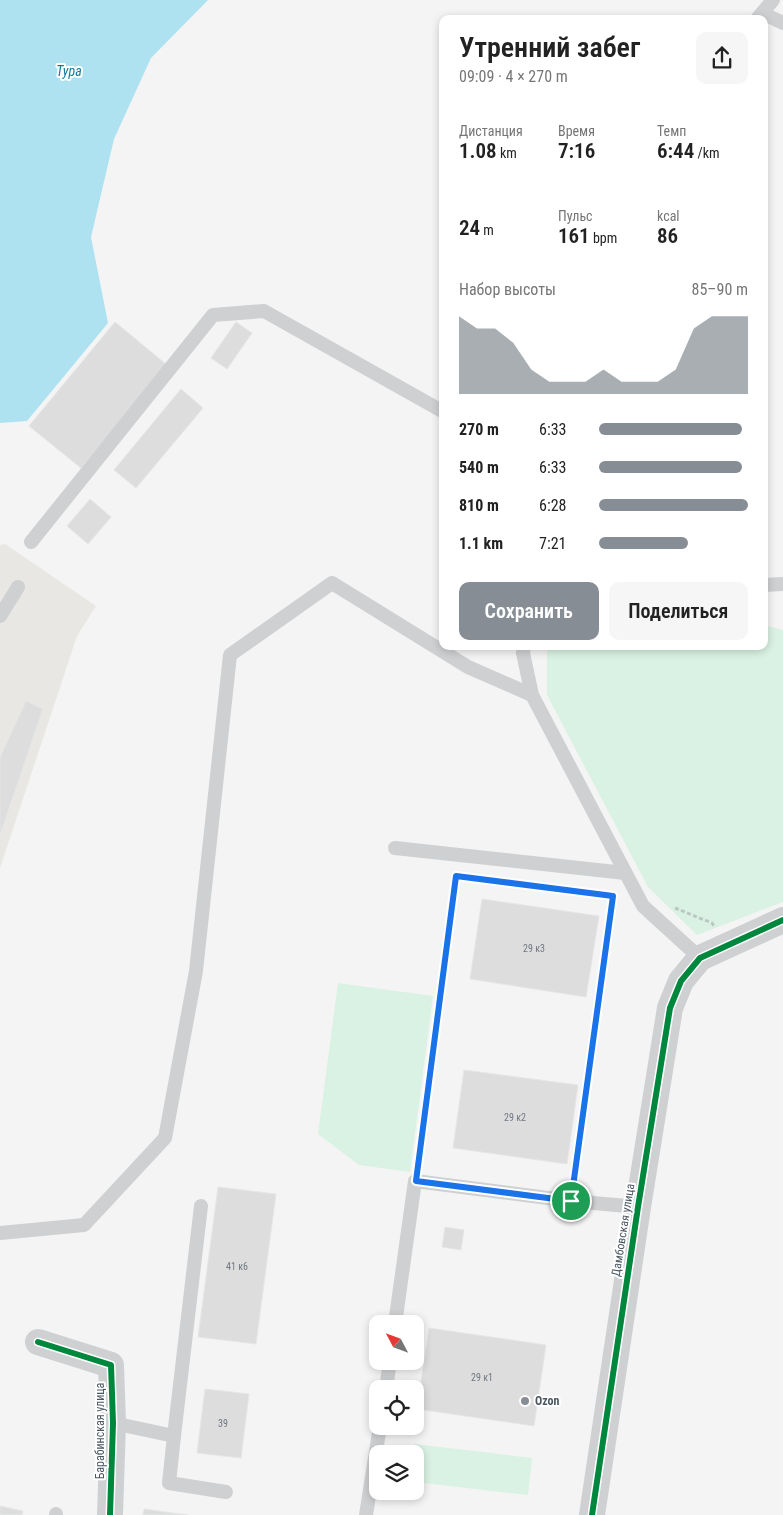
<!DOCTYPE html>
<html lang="ru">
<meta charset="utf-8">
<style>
:root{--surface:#fff;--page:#f6f6f6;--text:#222;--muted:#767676;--accent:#868d94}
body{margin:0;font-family:"Roboto Condensed",sans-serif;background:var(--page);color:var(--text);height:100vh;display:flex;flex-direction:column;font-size:19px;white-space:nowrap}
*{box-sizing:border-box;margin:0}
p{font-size:16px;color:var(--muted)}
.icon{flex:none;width:28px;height:28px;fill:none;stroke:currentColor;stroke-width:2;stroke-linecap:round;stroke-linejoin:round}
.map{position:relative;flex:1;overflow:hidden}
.side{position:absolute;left:439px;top:15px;width:329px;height:635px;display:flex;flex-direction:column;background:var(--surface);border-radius:10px;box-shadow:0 2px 8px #0003}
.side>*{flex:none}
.needle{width:32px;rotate:311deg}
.tools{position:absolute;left:369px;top:1315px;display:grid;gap:10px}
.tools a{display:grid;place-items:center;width:55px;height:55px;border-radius:10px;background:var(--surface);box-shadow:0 2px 8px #0003;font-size:25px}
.pin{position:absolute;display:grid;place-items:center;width:42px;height:42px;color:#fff;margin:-21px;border:2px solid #fff;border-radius:50%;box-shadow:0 1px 5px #0007}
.round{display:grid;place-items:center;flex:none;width:52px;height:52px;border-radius:10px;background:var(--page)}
.head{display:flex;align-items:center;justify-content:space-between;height:85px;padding:0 20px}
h1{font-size:28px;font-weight:600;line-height:38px}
.stats{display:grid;grid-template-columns:repeat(3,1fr);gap:8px;height:85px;padding:5px 20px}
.stats div{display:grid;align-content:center}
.stats b{font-size:21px;font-weight:600}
.stats small{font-size:14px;font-weight:400}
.stats p{font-size:14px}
.chart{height:140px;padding:10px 20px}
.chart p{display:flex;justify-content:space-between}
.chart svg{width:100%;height:90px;margin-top:5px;fill:var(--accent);opacity:.7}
.button{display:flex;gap:10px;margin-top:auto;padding:10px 20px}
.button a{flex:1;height:58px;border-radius:10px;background:var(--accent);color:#fff;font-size:20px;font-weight:600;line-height:58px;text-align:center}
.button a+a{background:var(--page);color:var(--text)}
ul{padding:0 20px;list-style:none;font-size:16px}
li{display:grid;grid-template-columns:80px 60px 1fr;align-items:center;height:38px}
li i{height:12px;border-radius:6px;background:var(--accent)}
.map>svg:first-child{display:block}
.commercial{fill:#e8e7e3}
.green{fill:#d9f2e3}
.water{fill:#aee2f0}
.building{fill:#ddddde;stroke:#e5e6e7}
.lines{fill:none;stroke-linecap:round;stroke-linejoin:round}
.path{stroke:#bcc7c4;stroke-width:3;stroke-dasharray:4 2.5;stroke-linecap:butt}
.service{stroke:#ced0d2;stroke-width:14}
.minor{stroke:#ced0d2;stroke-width:26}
.cycleway-casing{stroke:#fff;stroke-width:9}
.cycleway{stroke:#00873e;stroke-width:6}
.route-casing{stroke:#fff;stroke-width:10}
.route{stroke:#1a73e8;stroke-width:6}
.poi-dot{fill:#868d94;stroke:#fff;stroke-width:2}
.labels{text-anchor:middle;stroke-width:4;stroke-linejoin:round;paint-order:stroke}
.number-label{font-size:10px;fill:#707881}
.street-label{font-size:12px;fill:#4a5661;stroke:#fff}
.poi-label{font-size:12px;font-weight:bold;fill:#4a5661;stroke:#fff;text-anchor:start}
.water-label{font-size:14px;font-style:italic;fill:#0c7c9b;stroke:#fff}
</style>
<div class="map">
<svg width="783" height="1515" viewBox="0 0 783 1515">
<rect width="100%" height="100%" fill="#f4f4f4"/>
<!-- commercial -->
<path class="commercial" d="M 5,544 L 96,606 L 77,636 L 0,868 L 0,545 Z"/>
<!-- green -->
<g class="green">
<path d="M 764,625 L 783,630 L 783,902 L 697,935 L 648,887 L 547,695 L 547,646 L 764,646 Z"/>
<path d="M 338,983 L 433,996 L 410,1172 L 359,1165 L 318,1134 Z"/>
<path d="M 415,1444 L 532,1458 L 528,1495 L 415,1482 L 415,1454 L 413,1454 Z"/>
</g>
<!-- water -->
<path class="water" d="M 0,0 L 208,0 L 151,58 L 114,139 L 91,237 L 108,323 L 27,421 L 0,423 Z"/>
<!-- building -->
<g class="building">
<path d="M 115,322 L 167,365 L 81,468 L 29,426 Z"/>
<path d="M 236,322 L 252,333 L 227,369 L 211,358 Z"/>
<path d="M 181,389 L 203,408 L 136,488 L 114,470 Z"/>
<path d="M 90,499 L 111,517 L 88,544 L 67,526 Z"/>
<path d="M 26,701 L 43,709 L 0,835 L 0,757 Z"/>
<path d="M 482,899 L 599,916 L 586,997 L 470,979 Z"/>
<path d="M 464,1070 L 578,1085 L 567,1164 L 453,1148 Z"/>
<path d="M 218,1187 L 276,1194 L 256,1344 L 198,1337 Z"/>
<path d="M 445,1227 L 464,1230 L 461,1250 L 442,1247 Z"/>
<path d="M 429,1328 L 546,1345 L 534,1426 L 417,1409 Z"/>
<path d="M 205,1389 L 249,1394 L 241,1458 L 197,1453 Z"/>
<path d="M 0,1506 L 23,1511 L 22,1515 L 0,1515 Z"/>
<path d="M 144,1509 L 188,1515 L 143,1515 Z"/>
</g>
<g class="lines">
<!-- path -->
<g class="path">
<path d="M 675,908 L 712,923 L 714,926"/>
<path d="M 418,1164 L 456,876 L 613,896 L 573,1183"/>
</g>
<!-- service -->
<g class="service">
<path d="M 762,13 L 783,23"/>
<path d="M 757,19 L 773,0"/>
<path d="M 31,542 L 213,315 L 264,311 L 442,411"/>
<path d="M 764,585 L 783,584"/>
<path d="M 0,616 L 18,587"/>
<path d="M 524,646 L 523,653 L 532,695 L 643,906 L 700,958"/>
<path d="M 395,848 L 625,873"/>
<path d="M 0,1233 L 84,1225 L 165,1138 L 196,971 L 230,655 L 332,583 L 468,667 L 532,695"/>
<path d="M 395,1324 L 415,1181 L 571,1201 L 638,1207"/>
<path d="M 386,1389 L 390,1361"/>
<path d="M 113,1423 L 174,1436 L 201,1206"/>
<path d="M 174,1436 L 169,1483 L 226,1492"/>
<path d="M 56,1515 L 56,1514"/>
<path d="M 366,1515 L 380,1426"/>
</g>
<!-- minor -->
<g class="minor">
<path d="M 38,1342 L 111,1365 L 113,1423 L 110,1515"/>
<path d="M 592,1515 L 638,1207 L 670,1008 L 681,981 L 700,958 L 783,920"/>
</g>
<!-- cycleway casing -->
<g class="cycleway-casing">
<g id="cycleway">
<path d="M 38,1342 L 111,1365 L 113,1423 L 110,1515"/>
<path d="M 592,1515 L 638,1207 L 670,1008 L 681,981 L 700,958 L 783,920"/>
</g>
</g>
<!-- cycleway -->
<use href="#cycleway" class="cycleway"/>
</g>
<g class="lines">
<!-- route casing -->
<g class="route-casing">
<path id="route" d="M 456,876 L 613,896 L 571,1201 L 416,1181 Z"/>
</g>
<!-- route -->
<use href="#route" class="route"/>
</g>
<!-- markers -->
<circle class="poi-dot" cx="525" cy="1401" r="5"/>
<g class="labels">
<!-- number labels -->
<g class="number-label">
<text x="534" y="952">29 к3</text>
<text x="515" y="1121">29 к2</text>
<text x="237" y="1270">41 к6</text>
<text x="482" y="1381">29 к1</text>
<text x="223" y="1427">39</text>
</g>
<!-- street labels -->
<g class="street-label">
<text transform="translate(623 1230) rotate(-81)" y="4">Дамбовская улица</text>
<text transform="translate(100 1431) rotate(-90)" y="4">Барабинская улица</text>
</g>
<!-- poi labels -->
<g class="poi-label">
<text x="535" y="1405">Ozon</text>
</g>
<!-- water labels -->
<g class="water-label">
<text x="69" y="76">Тура</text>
</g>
</g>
</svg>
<div class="tools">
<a><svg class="needle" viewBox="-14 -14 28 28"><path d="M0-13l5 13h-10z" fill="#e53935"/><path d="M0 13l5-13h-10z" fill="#767676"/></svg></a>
<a><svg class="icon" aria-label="locate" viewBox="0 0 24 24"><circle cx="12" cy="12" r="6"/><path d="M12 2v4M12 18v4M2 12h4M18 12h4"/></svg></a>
<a><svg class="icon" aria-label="layers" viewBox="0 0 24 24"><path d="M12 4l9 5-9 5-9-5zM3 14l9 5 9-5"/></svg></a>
</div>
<div class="pin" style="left:571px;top:1201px;background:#1e9e55"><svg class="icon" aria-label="arrive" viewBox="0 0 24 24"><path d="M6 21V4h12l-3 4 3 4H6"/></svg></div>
<section class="side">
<div class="head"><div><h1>Утренний забег</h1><p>09:09 · 4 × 270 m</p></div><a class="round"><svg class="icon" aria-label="share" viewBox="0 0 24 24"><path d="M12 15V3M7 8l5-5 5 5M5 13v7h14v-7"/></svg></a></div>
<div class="stats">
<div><p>Дистанция</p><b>1.08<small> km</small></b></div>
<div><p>Время</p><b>7:16</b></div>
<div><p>Темп</p><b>6:44<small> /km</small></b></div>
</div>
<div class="stats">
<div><b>24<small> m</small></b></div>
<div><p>Пульс</p><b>161<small> bpm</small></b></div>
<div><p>kcal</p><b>86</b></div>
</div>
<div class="chart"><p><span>Набор высоты</span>85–90 m</p>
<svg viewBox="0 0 160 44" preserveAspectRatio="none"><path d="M0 44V6L10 12L20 12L30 19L40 32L50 38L60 38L70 38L80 32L90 38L100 38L110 38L120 32L130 12L140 6L150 6L160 6V44z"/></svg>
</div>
<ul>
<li><b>270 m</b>6:33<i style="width:96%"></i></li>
<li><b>540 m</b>6:33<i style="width:96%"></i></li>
<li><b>810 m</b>6:28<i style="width:100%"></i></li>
<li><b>1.1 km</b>7:21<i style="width:60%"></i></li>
</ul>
<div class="button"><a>Сохранить</a><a>Поделиться</a></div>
</section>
</div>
